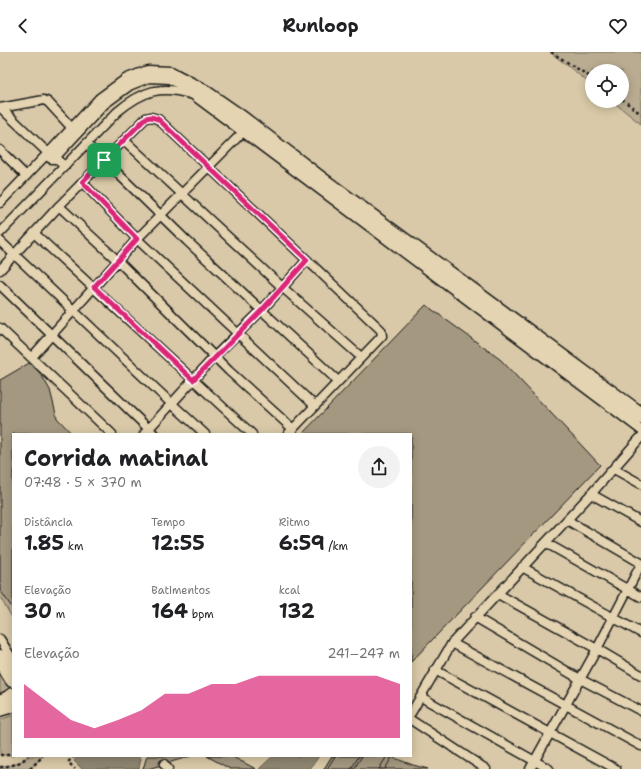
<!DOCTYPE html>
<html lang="pt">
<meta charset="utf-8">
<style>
:root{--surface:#fff;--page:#f2f2f2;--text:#202124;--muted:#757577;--accent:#db2777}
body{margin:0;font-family:"Shantell Sans",sans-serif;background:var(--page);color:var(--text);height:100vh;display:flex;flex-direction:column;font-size:15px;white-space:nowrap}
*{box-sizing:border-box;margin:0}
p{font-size:13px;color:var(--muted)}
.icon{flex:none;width:22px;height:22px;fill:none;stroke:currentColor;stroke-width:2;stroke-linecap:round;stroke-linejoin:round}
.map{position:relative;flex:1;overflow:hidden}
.details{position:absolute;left:12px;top:381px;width:400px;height:324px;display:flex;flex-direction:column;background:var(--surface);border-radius:0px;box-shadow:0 2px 10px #0003}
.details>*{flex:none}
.controls{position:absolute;left:585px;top:12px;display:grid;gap:8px}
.controls a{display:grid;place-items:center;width:44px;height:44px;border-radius:50%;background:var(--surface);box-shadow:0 2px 10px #0003;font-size:20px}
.pin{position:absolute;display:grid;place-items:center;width:34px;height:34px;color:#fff;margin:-17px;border-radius:8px;box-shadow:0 2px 6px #0006}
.round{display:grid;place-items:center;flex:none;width:42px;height:42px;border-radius:21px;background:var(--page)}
.summary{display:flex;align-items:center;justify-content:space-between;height:68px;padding:0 12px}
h1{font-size:22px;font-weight:700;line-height:30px}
.figures{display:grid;grid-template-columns:repeat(3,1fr);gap:6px;height:68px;padding:4px 12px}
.figures div{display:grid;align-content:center}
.figures b{font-size:20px;font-weight:700}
.figures small{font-size:11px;font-weight:400}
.figures p{font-size:11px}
.chart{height:112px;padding:8px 12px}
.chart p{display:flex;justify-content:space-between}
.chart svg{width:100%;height:72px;margin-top:4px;fill:var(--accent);opacity:.7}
header{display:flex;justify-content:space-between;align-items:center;height:52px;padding:0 12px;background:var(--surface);font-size:18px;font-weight:700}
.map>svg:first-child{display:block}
.green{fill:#baac91;stroke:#6b6456}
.water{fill:#8e8571;stroke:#605b4f}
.building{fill:#a49880;stroke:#1c1c1c}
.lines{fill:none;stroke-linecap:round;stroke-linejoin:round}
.lane-casing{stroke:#1c1c1c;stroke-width:11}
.street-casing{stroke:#1c1c1c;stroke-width:19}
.path{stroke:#1c1c1c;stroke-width:2.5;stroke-dasharray:3 3;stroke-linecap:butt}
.lane{stroke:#e5d4b1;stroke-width:8}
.street{stroke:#e5d4b1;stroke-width:16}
.route-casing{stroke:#fff;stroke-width:8}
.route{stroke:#db2777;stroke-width:5}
</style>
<header><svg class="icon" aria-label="back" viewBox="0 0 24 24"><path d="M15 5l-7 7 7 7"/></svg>Runloop<svg class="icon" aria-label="heart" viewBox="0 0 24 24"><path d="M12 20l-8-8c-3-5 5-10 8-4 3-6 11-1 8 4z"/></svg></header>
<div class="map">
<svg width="641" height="717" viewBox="0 0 641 717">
<rect width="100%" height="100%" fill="#d9c9a8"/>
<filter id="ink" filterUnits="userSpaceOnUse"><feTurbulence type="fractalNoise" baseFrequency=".025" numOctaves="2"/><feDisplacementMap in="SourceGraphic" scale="8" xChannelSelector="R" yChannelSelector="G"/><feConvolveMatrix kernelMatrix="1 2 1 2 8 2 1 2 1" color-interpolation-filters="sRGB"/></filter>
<g filter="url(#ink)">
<!-- green -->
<g class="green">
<path d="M 550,0 L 641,0 L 641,72 L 612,49 L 622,49 L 622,19 L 592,19 L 592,33 Z"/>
<path d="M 0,492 L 13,505 L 13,567 L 0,545 Z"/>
<path d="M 0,606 L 13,627 L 13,644 L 0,651 Z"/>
<path d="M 13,663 L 13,703 L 0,703 L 0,668 Z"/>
<path d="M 28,704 L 43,704 L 30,717 L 0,717 L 0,715 C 11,714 20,712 28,704 Z"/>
</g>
<!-- water -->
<g class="water">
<path d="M 79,704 L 138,704 L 141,706 L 139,717 L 82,717 L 74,709 Z"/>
<path d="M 273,704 L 319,704 L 310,717 L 259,717 Z"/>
</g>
<!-- building -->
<g class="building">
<path d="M 426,253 L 501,308 L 600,413 L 411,610 L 411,382 L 302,382 Z"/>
<path d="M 31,310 L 42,324 L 50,338 L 57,366 L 72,382 L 13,382 L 13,557 L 0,538 L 0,328 Z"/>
<path d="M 147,704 L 191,704 L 148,717 L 143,717 Z"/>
<path d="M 207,704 L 231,704 L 256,717 L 230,717 Z"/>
<path d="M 332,704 L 389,704 L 413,713 L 428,717 L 324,717 Z"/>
<path d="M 332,704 L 335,704 L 327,717 L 324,717 Z"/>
<path d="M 359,704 L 362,704 L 354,717 L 351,717 Z"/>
<path d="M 387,704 L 392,705 L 385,717 L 379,717 Z"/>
</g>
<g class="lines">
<!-- lane casing -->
<g class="lane-casing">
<g id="lane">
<path d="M 0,56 L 44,48 L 48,50 L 71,75 L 71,78 L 68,81"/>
<path d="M 1,56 L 48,101 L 65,114"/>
<path d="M 124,88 L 282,235 L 361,305"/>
<path d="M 86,92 L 104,108 L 187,189 L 338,329"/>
<path d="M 0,98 L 26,124"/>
<path d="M 82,130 L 137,187 L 314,353"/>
<path d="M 0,151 L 51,98"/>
<path d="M 59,154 L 118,209 L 229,319 L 293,377"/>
<path d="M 0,181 L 117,60 C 142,39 161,32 193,43 L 641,378"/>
<path d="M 34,181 L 252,382"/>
<path d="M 0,189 L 172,352 L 205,382"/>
<path d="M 0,218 L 59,154 L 146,66 L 151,65 L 158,67 L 381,278 L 382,284 L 288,382"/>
<path d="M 0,233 L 154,382"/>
<path d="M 0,276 L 112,382"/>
<path d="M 32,305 L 137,187 L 243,80"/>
<path d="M 144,382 L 215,304 L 262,258 L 307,208"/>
<path d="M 614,417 L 641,432"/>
<path d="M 591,442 L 641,470"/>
<path d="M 567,468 L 641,511"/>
<path d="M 546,491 L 641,545"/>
<path d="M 522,515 L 641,581"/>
<path d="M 498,542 L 597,597 L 641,623"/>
<path d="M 475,565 L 580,627 L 641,659"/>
<path d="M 0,587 L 13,608"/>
<path d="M 452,591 L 641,694"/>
<path d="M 435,618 L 616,717"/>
<path d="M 421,645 L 549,717"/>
<path d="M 0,660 L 13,656"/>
<path d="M 411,661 L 452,591 L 591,442 L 641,385"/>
<path d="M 411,668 L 486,717"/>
<path d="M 164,712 L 168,717"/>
<path d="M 530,717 L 597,597 L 641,512"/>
</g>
</g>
<!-- street casing -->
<g class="street-casing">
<g id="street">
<path d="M 52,103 L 102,49 L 128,30 L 148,22 L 170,23 L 204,41 L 240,66 L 318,126 L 641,364"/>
<path d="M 0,606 L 13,627"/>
<path d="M 0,651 L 9,647 L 13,644"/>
</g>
</g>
<!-- path -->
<g class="path">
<path d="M 551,0 L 592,26"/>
<path d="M 622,47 L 641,62"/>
<path d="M 0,703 L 13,703"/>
<path d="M 75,704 L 68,710 L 75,717"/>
<path d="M 0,715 C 11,714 20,712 28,704"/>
<path d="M 30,717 L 43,704"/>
</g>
<!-- lane -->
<use href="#lane" class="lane"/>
<!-- street -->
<use href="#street" class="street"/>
</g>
</g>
<g class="lines" filter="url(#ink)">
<!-- route casing -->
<g class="route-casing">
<path id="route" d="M 151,65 L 158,67 L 307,208 L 262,258 L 193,328 L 94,235 L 137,187 L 82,130 L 146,66 Z"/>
</g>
<!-- route -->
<use href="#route" class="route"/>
</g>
</svg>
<div class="controls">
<a><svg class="icon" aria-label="locate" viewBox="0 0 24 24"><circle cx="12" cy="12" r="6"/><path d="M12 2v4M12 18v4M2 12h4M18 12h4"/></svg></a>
</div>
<div class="pin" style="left:104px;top:108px;background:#1e9e55"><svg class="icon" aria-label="arrive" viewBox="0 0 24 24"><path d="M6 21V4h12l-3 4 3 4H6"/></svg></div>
<section class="details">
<div class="summary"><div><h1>Corrida matinal</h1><p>07:48 · 5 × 370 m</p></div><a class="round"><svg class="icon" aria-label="share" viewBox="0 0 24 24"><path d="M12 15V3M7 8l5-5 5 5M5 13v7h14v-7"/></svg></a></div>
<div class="figures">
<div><p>Distância</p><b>1.85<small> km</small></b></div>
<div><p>Tempo</p><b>12:55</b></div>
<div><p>Ritmo</p><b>6:59<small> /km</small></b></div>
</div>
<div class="figures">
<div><p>Elevação</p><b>30<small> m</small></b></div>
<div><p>Batimentos</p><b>164<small> bpm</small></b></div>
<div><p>kcal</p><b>132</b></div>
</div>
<div class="chart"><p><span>Elevação</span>241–247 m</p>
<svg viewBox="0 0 160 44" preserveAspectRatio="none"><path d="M0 44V11L10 22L20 33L30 38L40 33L50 27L60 17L70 17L80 11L90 11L100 6L110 6L120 6L130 6L140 6L150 6L160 11V44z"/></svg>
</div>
</section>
</div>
